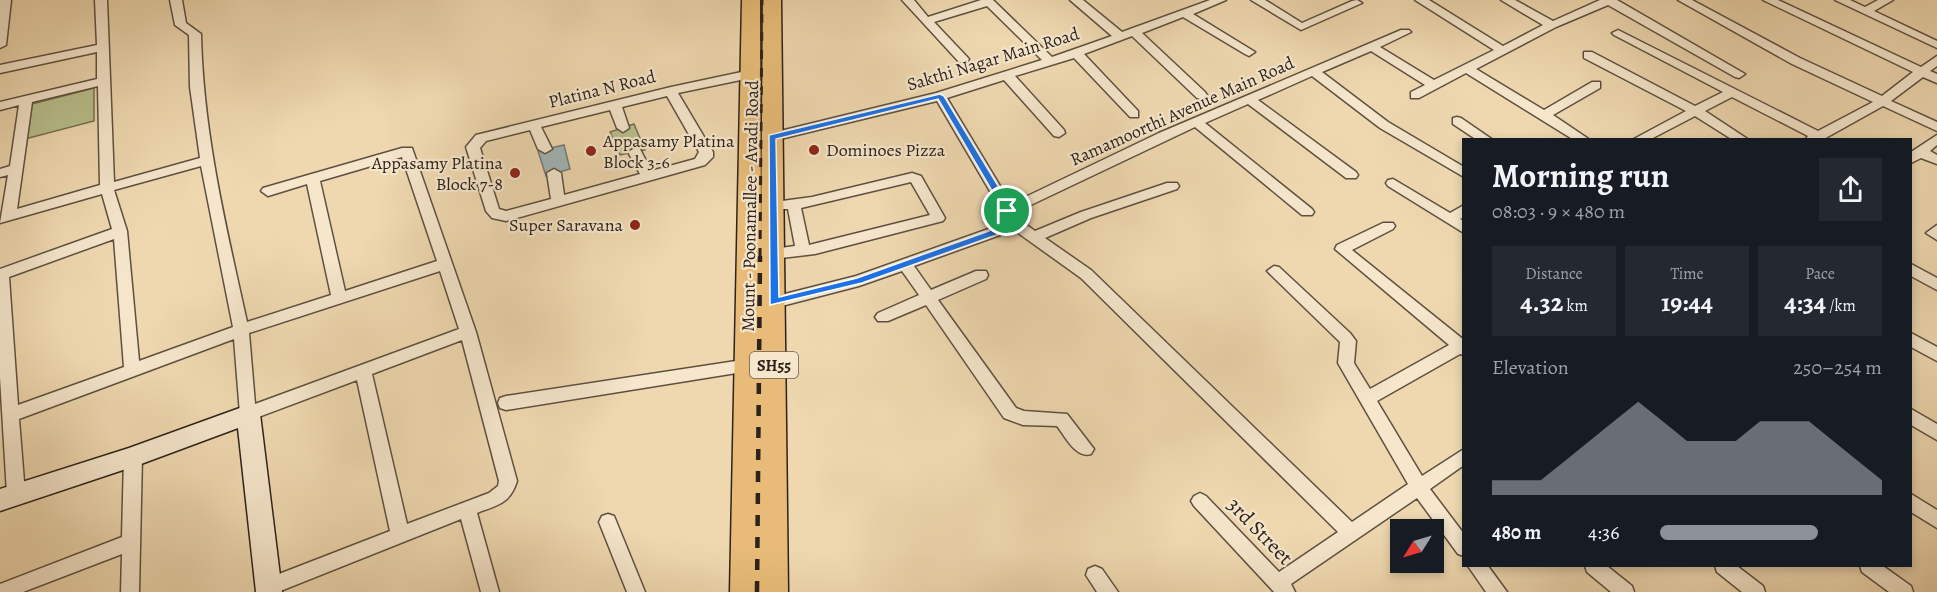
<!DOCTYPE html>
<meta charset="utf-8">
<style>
:root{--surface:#171b24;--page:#242831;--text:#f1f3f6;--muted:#9ea1a6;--accent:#8c9099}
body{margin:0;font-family:Alegreya,serif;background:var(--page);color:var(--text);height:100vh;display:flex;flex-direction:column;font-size:22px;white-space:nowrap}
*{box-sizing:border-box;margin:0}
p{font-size:20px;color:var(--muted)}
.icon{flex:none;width:33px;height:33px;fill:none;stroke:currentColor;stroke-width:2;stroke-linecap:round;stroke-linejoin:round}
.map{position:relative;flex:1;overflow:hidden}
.drawer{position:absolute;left:1462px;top:138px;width:450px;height:429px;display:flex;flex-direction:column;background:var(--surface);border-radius:0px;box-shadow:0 3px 9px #0003}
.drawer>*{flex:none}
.needle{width:39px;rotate:233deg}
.tools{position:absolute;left:1390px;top:519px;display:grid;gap:12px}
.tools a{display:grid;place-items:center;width:54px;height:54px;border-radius:0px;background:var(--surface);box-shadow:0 3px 9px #0003;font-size:30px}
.pin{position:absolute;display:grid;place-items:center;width:51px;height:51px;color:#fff;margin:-26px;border:3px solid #fff;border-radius:50%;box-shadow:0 2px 6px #0007}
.round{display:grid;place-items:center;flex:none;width:63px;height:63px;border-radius:0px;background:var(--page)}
.overview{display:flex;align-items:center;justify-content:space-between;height:102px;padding:0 30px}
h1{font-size:33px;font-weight:700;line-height:45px}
.figures{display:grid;grid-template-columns:repeat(3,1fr);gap:9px;height:102px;padding:6px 30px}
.figures div{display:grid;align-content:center;border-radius:0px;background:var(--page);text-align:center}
.figures b{font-size:26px;font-weight:700}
.figures small{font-size:16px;font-weight:400}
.figures p{font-size:16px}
.chart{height:168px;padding:12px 30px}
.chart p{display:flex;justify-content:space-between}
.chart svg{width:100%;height:108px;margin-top:6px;fill:var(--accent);opacity:.7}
ul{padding:0 30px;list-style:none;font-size:20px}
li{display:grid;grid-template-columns:96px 72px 1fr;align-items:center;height:45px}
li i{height:15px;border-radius:8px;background:var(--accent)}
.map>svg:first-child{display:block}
.green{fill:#b8bf8c;stroke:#727054;stroke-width:1.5}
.water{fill:#a0b6b8;stroke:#727b7a;stroke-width:1.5}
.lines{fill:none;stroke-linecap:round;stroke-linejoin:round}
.street-casing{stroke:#5e5041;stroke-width:3}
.secondary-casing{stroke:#2d221c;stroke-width:3}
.primary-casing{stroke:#2d221c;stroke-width:3}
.street{fill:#f5e6cc;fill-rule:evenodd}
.secondary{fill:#f5e6cc;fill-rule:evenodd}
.primary{fill:#e8bc78;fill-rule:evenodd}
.rail-far1{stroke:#2d221c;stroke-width:3;stroke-dasharray:9 9;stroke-linecap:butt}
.rail{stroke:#2d221c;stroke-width:4.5;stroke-dasharray:11 11;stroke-linecap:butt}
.route{fill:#1a73e8;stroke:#fff;stroke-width:1.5;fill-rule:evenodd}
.poi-dot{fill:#8f2418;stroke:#f5e6cc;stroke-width:2}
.labels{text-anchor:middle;stroke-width:4.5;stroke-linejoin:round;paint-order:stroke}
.shield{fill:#f5e6cc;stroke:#695d51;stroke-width:1.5}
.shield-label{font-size:16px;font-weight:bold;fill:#2d221c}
.street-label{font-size:18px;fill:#2d221c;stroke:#f5e6cc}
.poi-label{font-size:18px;fill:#2d221c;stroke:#f5e6cc;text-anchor:start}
.near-street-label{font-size:21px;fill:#2d221c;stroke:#f5e6cc}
</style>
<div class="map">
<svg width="1937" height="592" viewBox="0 0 1937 592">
<rect width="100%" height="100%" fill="#efd8b0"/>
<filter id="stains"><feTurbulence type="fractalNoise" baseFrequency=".00333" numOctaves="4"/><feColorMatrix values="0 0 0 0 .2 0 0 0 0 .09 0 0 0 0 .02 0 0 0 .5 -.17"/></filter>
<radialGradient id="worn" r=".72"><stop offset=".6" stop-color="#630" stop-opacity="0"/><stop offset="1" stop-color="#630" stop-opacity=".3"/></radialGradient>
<!-- green -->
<g class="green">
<path d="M 94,88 L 94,121 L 25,139 L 28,105 Z"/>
<path d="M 634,124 L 645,150 L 620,155 L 610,132 Z"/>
</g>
<!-- water -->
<path class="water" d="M 564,145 L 570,169 L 546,176 L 538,151 Z"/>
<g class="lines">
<!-- street casing -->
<g class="street-casing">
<g id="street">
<path d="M 0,0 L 11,0 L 6,45 L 0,48 Z"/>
<path d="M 95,0 L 107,0 L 114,182 L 200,158 L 190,87 L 189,35 L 175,25 L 170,0 L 182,0 L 186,23 L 201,34 C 203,132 226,227 247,322 L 331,295 L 307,184 L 268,196 L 261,191 L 263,188 L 402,148 L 412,148 L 476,332 L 517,481 C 510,504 497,505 477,513 L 499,592 L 481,592 L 461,519 L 278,592 L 261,592 L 259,587 L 261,581 L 390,531 L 357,380 L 248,421 L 242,419 L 240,414 L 234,339 L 19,419 L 25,494 L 22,499 L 16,502 L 10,499 L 7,494 L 0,377 L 0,269 L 112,229 L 102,194 L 0,223 L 8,175 L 0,177 L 0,169 L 10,166 L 19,105 L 0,110 L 0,102 L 97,79 L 97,52 L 0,73 L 0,65 L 97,45 ZM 98,86 L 100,185 L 17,209 L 32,102 ZM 402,157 L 437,261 L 345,291 L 320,181 ZM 201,166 L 233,327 L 139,361 L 127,231 L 114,190 ZM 114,239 L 124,367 L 18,405 L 9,277 ZM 440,271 L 459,329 L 255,404 L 249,333 ZM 462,340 L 499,481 L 498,486 L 489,493 L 407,524 L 372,374 Z"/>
<path d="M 902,0 L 914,0 L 928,17 L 981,0 L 993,0 L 1052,57 L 1112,36 L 1070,0 L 1083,0 L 1122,32 L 1210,0 L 1226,0 L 1193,14 L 1255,52 L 1249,56 L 1245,54 L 1183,17 L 1142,33 L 1205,92 L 1207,95 L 1201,99 L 1197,98 L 1132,36 L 1084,54 L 1138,111 L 1138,117 L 1130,117 L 1074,58 L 1015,76 L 1064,130 L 1065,133 L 1059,137 L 1054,136 L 1004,80 L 947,98 L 1011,204 L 1159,133 L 1401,30 L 1409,30 L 1411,32 L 1380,47 L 1434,80 L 1494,50 L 1415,0 L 1429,0 L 1503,46 L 1543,25 L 1501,0 L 1515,0 L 1553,21 L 1600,0 L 1617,0 L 1745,74 L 1739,78 L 1735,77 L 1608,5 L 1556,27 L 1476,69 L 1544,110 L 1592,82 L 1600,82 L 1600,88 L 1553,115 L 1590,140 L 1574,140 L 1466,73 L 1419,98 L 1411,98 L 1411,92 L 1425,85 L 1371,51 L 1322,72 L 1388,122 L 1464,167 L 1464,177 L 1380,128 L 1312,76 L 1258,100 L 1356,172 L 1358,175 L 1356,178 L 1346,178 L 1248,104 L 1205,123 L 1312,209 L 1314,212 L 1312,215 L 1302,215 L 1195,127 L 1016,212 L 1021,221 L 1035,231 L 1081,212 L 1167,183 L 1177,183 L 1179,186 L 1177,189 L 1091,218 L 1045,238 L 1091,270 L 1352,522 L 1408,484 L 1338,363 L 1340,342 L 1267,271 L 1274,266 L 1279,267 L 1350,333 L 1356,341 L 1354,363 L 1370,389 L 1449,345 L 1335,249 L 1337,245 L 1383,223 L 1393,223 L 1395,226 L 1393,229 L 1352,250 L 1464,340 L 1464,355 L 1460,354 L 1377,401 L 1422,476 L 1464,449 L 1464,465 L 1430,489 L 1464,534 L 1464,556 L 1458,554 L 1417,498 L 1291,584 L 1295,592 L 1274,592 L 1194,506 L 1191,501 L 1194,496 L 1200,493 L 1206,496 L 1279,572 L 1338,532 L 1081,278 L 1014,230 L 914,266 L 931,290 L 976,271 L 986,271 L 988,275 L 986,279 L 938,300 L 1016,408 L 1024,411 L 1067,414 L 1094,449 L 1091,454 C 1076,459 1065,436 1057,426 L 1023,425 L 1004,418 L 926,305 L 888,321 L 878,321 L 875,317 L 878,313 L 919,295 L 902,271 L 859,286 L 774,308 L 769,306 L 766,302 L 769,298 L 856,276 L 1008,222 L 937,101 L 772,141 L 766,137 L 772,133 L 936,93 L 1042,60 L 987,6 L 934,22 L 969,59 L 967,62 L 959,62 Z"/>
<path d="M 1251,0 L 1265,0 L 1302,23 L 1352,1 L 1357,0 L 1362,3 L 1301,30 Z"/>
<path d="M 1678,0 L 1692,0 L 1800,58 L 1882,96 L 1913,72 L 1763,0 L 1778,0 L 1921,67 L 1937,56 L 1937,66 L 1930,71 L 1937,74 L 1937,83 L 1923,77 L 1891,101 L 1937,122 L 1937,131 L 1883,106 L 1822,140 L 1805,140 L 1808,136 L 1732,97 L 1705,111 L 1749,140 L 1733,140 L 1695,116 L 1649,140 L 1632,140 L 1686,111 L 1584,58 L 1584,52 L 1592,52 L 1695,106 L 1723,92 L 1614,35 L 1612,33 L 1618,30 L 1818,131 L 1873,102 L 1792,64 Z"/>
<path d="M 1835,0 L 1850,0 L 1865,7 L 1878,0 L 1893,0 L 1874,11 L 1937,41 L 1937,48 Z"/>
<path d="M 751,70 L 755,71 L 755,77 L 678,93 L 713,152 L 713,157 L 705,165 L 506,221 L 492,218 L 486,211 L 466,147 L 476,135 L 671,87 ZM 667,96 L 699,152 L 695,159 L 651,171 L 640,149 L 635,148 L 628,152 L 640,174 L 564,195 L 561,173 L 554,169 L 547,173 L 551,199 L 506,211 L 499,209 L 480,148 L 486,141 L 530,130 L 538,149 L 545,153 L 552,149 L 541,127 L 610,110 L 617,128 L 623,132 L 629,128 L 622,107 Z"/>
<path d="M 1457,117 L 1461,118 L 1493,140 L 1477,140 L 1453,124 L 1453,118 Z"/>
<path d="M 1937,135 L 1937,145 L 1930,151 L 1937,155 L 1937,164 L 1921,158 L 1911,163 L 1911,152 Z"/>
<path d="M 912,173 L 921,176 L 945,218 L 943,221 L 815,254 L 773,259 L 766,254 L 773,249 L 795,246 L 788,209 L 767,209 L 765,206 L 767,203 L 812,197 ZM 911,182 L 930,215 L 809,245 L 801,208 Z"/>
<path d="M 1393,179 L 1450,213 L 1464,205 L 1464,217 L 1460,219 L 1464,221 L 1464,233 L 1388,186 L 1386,183 L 1388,180 Z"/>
<path d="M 1937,225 L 1937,240 L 1926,233 Z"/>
<path d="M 1911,264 L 1937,278 L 1937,290 L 1911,276 Z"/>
<path d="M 1911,333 L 1937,347 L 1937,361 L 1911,347 Z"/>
<path d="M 749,359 L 755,361 L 757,365 L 755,369 L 749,371 L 506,410 L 500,408 L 498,403 L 500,398 L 506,396 Z"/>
<path d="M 1911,409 L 1937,424 L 1937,440 L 1911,425 Z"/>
<path d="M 133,450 L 139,452 L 142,457 L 139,592 L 121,592 L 122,554 L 23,592 L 0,592 L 0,584 L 122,537 L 124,457 L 127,452 Z"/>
<path d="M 1911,494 L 1937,510 L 1937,528 L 1911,512 Z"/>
<path d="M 608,514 L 614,516 L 645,592 L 627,592 L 599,522 L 602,516 Z"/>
<path d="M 1095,566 L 1102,569 L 1118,592 L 1097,592 L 1086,575 L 1088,569 Z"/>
<path d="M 1468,566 L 1488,566 L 1507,592 L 1486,592 Z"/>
<path d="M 1585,566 L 1607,566 L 1632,586 L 1634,592 L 1611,592 L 1587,572 Z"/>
<path d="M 1715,566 L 1737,566 L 1763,586 L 1765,592 L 1742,592 L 1717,572 Z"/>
<path d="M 1860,566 L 1883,566 L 1911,586 L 1913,592 L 1889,592 L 1862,572 Z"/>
</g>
</g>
<!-- secondary casing -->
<g class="secondary-casing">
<path id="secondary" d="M 248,405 L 256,407 L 260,414 L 282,592 L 256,592 L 238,428 L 141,464 L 0,511 L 0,489 L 129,448 Z"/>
</g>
<!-- primary casing -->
<g class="primary-casing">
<path id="primary" d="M 742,0 L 760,0 L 761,234 L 763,0 L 781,0 L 788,592 L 730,592 Z"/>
</g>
<!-- street -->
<use href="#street" class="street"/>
<!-- secondary -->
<use href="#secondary" class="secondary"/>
<!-- primary -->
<use href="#primary" class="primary"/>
<!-- rail-far1 -->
<path class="rail-far1" d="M 760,257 L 762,0"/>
<!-- rail -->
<path class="rail" d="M 757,592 L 760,256"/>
</g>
<!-- route -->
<path class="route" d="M 940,94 L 944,96 L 1021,224 L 1019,227 L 862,283 L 770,305 L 769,135 ZM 938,99 L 1011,223 L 857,278 L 779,297 L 776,139 Z"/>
<!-- markers -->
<g class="poi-dot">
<circle cx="814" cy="150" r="6"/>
<circle cx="591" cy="151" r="6"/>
<circle cx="515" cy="173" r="6"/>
<circle cx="635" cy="225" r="6"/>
</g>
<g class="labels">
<!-- shield labels -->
<rect class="shield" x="750" y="352" width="48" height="26" rx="4.5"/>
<g class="shield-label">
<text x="774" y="371">SH55</text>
</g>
<!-- street labels -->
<g class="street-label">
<text transform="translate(993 59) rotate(-17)" y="6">Sakthi Nagar Main Road</text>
<text transform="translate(602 89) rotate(-14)" y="6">Platina N Road</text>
<text transform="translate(1182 111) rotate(-24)" y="6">Ramamoorthi Avenue Main Road</text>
<text transform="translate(750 206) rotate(-89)" y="6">Mount - Poonamallee - Avadi Road</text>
</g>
<!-- poi labels -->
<g class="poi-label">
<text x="603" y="147">Appasamy Platina<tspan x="603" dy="21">Block 3-6</tspan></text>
<text x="826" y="156">Dominoes Pizza</text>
<text x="503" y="169" text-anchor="end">Appasamy Platina<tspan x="503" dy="21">Block 7-8</tspan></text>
<text x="623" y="231" text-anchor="end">Super Saravana</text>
</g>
<!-- near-street labels -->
<g class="near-street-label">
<text transform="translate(1260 531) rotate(46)" y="7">3rd Street</text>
</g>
</g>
<rect width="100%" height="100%" filter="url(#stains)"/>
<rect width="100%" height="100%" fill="url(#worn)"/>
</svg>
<div class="tools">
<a><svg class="needle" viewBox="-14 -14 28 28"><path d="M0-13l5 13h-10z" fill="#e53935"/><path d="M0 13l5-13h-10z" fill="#9ea1a6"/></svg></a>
</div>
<div class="pin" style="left:1007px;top:211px;background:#1e9e55"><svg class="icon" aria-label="arrive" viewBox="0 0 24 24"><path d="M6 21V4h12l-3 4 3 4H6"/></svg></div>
<section class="drawer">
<div class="overview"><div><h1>Morning run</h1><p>08:03 · 9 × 480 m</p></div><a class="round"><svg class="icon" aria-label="share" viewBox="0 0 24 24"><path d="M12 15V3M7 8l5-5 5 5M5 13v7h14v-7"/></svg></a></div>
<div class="figures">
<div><p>Distance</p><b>4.32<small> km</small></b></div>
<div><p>Time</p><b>19:44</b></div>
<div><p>Pace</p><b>4:34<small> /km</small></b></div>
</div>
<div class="chart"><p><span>Elevation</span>250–254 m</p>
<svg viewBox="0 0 160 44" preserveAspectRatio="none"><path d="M0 44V38L10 38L20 38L30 30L40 22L50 14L60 6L70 14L80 22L90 22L100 22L110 14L120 14L130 14L140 22L150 30L160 38V44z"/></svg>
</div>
<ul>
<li><b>480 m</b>4:36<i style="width:71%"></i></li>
</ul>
</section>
</div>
